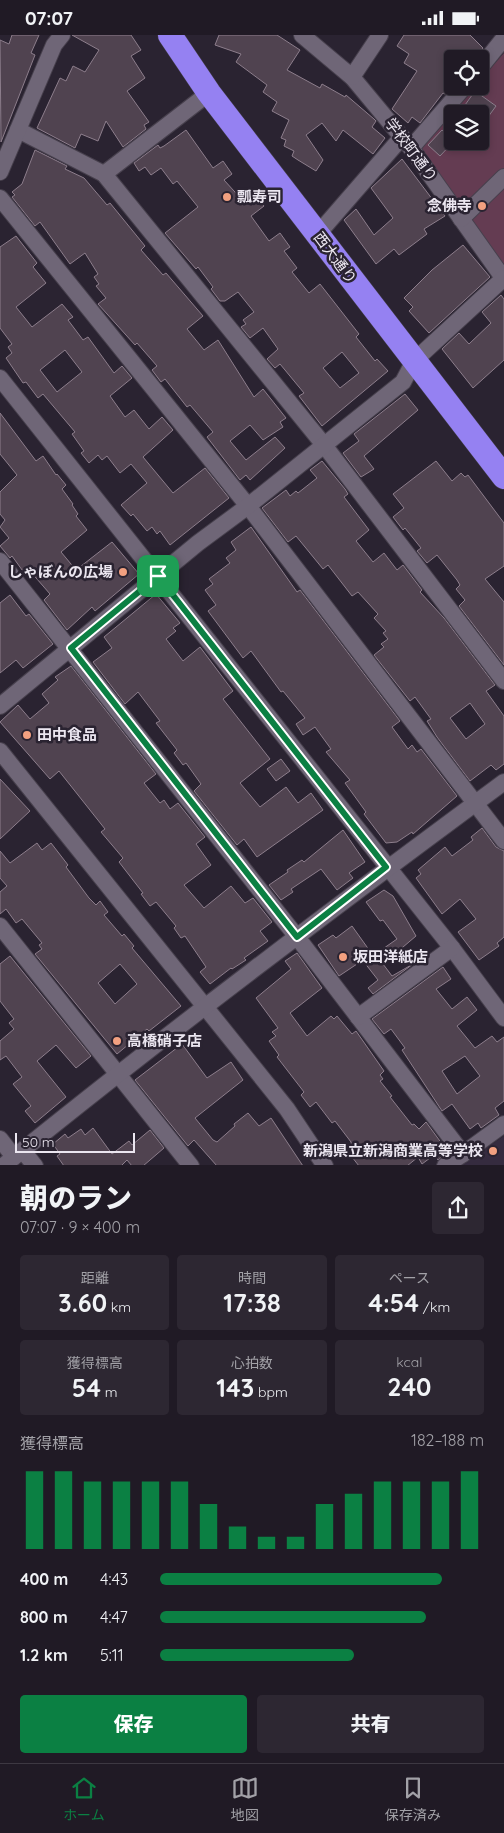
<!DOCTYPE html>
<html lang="ja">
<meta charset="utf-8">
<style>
:root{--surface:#201a25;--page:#2d2732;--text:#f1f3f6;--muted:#a2a1a7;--line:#3d3842;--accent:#0b8043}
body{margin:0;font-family:Quicksand,"Noto Sans JP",sans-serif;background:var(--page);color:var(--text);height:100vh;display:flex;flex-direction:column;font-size:19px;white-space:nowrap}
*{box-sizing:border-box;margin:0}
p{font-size:16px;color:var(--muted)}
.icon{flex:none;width:28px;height:28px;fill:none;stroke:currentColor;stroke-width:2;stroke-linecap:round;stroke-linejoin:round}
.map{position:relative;height:1130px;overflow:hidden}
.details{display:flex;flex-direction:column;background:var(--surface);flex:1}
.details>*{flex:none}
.buttons{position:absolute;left:444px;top:15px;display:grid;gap:10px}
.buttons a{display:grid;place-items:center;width:45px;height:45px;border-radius:5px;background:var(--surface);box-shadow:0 2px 8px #0003,0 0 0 1px var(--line);font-size:25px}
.scale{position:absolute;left:15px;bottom:12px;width:120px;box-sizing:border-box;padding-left:5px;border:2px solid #ebe6f0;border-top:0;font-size:14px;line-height:18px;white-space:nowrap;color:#ebe6f0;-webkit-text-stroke:4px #2a2331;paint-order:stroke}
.pin{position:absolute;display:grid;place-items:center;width:42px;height:42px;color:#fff;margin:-21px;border-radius:10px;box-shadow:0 2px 8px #0006}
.round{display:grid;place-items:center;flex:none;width:52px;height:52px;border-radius:5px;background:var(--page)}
.summary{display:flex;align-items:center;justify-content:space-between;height:85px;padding:0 20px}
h1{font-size:28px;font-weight:800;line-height:38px}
.metrics{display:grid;grid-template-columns:repeat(3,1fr);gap:8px;height:85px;padding:5px 20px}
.metrics div{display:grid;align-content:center;border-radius:5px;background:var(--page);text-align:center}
.metrics b{font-size:25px;font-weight:800}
.metrics small{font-size:14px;font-weight:400}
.metrics p{font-size:14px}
.chart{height:140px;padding:10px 20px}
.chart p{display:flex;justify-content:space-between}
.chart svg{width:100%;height:90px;margin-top:5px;stroke:var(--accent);stroke-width:6}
.action{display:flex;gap:10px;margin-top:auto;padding:10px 20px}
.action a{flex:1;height:58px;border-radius:5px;background:var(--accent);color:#fff;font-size:20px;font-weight:800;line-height:58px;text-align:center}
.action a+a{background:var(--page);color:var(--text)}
ul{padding:0 20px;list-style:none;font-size:16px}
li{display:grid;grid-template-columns:80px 60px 1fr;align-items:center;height:38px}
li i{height:12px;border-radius:6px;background:var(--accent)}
.status{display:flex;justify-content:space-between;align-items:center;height:35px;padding:0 25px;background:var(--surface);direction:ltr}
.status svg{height:14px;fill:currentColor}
.menu{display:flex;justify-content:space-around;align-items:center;height:70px;border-top:1px solid var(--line);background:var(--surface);font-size:14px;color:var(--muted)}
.menu a{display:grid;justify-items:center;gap:2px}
.menu .on{color:var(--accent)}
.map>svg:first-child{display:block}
.built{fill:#352b3f}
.forest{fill:#643c52;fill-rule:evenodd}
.building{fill:#504350;stroke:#8d7e8c;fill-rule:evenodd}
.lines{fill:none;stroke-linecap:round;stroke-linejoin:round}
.minor-casing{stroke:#47404d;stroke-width:18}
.highway-casing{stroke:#47404d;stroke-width:25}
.minor{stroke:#6f6677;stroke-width:16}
.highway{stroke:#9581f2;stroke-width:24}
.route-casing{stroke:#fff;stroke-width:10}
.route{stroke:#0b8043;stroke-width:6}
.poi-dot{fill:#f2a080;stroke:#2a2331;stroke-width:2}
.labels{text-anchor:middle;stroke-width:5;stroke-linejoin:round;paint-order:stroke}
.street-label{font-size:15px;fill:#ebe6f0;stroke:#2a2331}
.poi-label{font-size:15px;font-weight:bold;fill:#ebe6f0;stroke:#2a2331;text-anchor:start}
</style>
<div class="status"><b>07:07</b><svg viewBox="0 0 49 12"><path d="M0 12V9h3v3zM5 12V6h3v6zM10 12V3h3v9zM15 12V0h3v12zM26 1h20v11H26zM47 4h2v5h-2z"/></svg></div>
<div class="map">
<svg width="504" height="1131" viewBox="0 0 504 1131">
<rect width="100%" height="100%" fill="#2a2331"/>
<!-- built -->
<path class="built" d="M 504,1101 L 504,1130 L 461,1130 Z"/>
<!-- forest -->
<path class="forest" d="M 504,18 L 504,230 L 418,116 L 475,51 L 480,51 L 480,45 ZM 452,79 L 480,79 L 480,106 L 452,106 Z"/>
<!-- building -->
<g class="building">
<path d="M 12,0 L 39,0 L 31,18 L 35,20 L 1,107 L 0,5 L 9,9 Z"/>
<path d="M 72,0 L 131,0 L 141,15 L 131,21 L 145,43 L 127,56 L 149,87 L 144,90 L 146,94 L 123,112 L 106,86 L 98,106 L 81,99 L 75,113 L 37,93 L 60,43 L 66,46 L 73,31 L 85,37 L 99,15 Z"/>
<path d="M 219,0 L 277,0 L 300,15 L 287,35 L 320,53 L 322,49 L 345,62 L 346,60 L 374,84 L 376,86 L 372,92 L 385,103 L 373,119 L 343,95 L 336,106 L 322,88 L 306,100 L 323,125 L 316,136 L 298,125 L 292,121 L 294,116 L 284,111 L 286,105 L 281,103 L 289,85 L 272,76 L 277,67 L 263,57 L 267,50 L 236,27 L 241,19 L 215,10 Z"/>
<path d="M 404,0 L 470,0 L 483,13 L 475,24 L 452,24 L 452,50 L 445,59 L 443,58 L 420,88 L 412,82 L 408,88 L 392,74 L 417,36 L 404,28 L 409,19 L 397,11 Z"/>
<path d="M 475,56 L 496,71 L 488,82 L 482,78 L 480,81 L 480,79 L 465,70 Z"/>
<path d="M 186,95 L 213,133 L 223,126 L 232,139 L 224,145 L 244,167 L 254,159 L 264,171 L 251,181 L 269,206 L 280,198 L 290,212 L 284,216 L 297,233 L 292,237 L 309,258 L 320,249 L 359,299 L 356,302 L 375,326 L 377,324 L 388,336 L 322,391 L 299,361 L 304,358 L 280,329 L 275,333 L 267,324 L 278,314 L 263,293 L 250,303 L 241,292 L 246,289 L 243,285 L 254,277 L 238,257 L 225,266 L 220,266 L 211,254 L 213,252 L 198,232 L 196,234 L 165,198 L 198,172 L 177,146 L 173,149 L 161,133 L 151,140 L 145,132 L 139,136 L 134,128 L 158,110 L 160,113 L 164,111 ZM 342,317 L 359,338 L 340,353 L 323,333 Z"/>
<path d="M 442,95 L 454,106 L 440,121 L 428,110 Z"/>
<path d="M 35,115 L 67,131 L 65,134 L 84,143 L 107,170 L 110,168 L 145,211 L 141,215 L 163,240 L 166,238 L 203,281 L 187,294 L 204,315 L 218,305 L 254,362 L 263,354 L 286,383 L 280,387 L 283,392 L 263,405 L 250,390 L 230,406 L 246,425 L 275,402 L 285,413 L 250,445 L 246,440 L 240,445 L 207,402 L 213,397 L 190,370 L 187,372 L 165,344 L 161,347 L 152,335 L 157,331 L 137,308 L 135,310 L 98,269 L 106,263 L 96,251 L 99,249 L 94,242 L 98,239 L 85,218 L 70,229 L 40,187 L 35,191 L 12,162 L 15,160 L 12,157 L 22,149 Z"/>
<path d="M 402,124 L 445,181 L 424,194 L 427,199 L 399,220 L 394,214 L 376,229 L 344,185 L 356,174 L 374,200 L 393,183 L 371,153 Z"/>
<path d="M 16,201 L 37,228 L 33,232 L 46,248 L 16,272 L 32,292 L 62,269 L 73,282 L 68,285 L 83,305 L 88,302 L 114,338 L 122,331 L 132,343 L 110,361 L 125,382 L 134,375 L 149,394 L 162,382 L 173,395 L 143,422 L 173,458 L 205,433 L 229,463 L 170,510 L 160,496 L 157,499 L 152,492 L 147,496 L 133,479 L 131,481 L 121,470 L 147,448 L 131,429 L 120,438 L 107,421 L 102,425 L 98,420 L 89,428 L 81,418 L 84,416 L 72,399 L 75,397 L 43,359 L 38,363 L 26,347 L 23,348 L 6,323 L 12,318 L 8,312 L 12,309 L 0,293 L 0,212 ZM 65,315 L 82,337 L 57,357 L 40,335 Z"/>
<path d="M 463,210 L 490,242 L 429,298 L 409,276 L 413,272 L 404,263 L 432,235 Z"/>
<path d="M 501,260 L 504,264 L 504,325 L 473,353 L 442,314 L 459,298 L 469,309 L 491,288 L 482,277 Z"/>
<path d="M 405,359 L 418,375 L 364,421 L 374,434 L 361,442 L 343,418 L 359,406 L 354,399 Z"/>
<path d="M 0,378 L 36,426 L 43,421 L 56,440 L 57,439 L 66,450 L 62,454 L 73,469 L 72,470 L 78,479 L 76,481 L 87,495 L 61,517 L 76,535 L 112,507 L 139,539 L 95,576 L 92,572 L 67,595 L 44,565 L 50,559 L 30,536 L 25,539 L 12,521 L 10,523 L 0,511 L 9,503 L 0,492 L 5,485 L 0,479 L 0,457 L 17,440 L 0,419 Z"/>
<path d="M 322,426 L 345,454 L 348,459 L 344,462 L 369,495 L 356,506 L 373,527 L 384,518 L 397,535 L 403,530 L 422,555 L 420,557 L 444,583 L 495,650 L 486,656 L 504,681 L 504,729 L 496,735 L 491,730 L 470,746 L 437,702 L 427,686 L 431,684 L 415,662 L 410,666 L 374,620 L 384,612 L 381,609 L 388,604 L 383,598 L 386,596 L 374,583 L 378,579 L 358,557 L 352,561 L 328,530 L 323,534 L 296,501 L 288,507 L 262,473 L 286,455 L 290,461 L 296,456 L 298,458 L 317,443 L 310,435 ZM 470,668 L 485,689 L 466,704 L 450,683 Z"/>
<path d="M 436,426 L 452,446 L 461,438 L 465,442 L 468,440 L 504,488 L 504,531 L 485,544 L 504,567 L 504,630 L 459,571 L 465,565 L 456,554 L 460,550 L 457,545 L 437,520 L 427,528 L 417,516 L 421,513 L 405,493 L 403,495 L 393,482 L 404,473 L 393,459 Z"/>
<path d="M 251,492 L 297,557 L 300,555 L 400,686 L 392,692 L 408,714 L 412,710 L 417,717 L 421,714 L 457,761 L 413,799 L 412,797 L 397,807 L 386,808 L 364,779 L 366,777 L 345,748 L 350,745 L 326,717 L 331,714 L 315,692 L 303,700 L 296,689 L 305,683 L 283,656 L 281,657 L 251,616 L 243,623 L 208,576 L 216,570 L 205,555 L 213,549 L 209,544 L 230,528 L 226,523 L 236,515 L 231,507 Z"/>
<path d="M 156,559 L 180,588 L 173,593 L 176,596 L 166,604 L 183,626 L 200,612 L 233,656 L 223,664 L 270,724 L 240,748 L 260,772 L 286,752 L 298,768 L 311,758 L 323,775 L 257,822 L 244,804 L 237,810 L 194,756 L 201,749 L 186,728 L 183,730 L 174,718 L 177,715 L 156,688 L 160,686 L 138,657 L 125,669 L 93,627 L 112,613 L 104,602 Z"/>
<path d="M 10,560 L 26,581 L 29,579 L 53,609 L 23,633 L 16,625 L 0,638 L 0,568 Z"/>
<path d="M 71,631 L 156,739 L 144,748 L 160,768 L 164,765 L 170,774 L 178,768 L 205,802 L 196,809 L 211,830 L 184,850 L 204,873 L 231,851 L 245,868 L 253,863 L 272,887 L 260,896 L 268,906 L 244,923 L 246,925 L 232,934 L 231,933 L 210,949 L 200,937 L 206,932 L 185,901 L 181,903 L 174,893 L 176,891 L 156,867 L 150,871 L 141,859 L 143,858 L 119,827 L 123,823 L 101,797 L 105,794 L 59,736 L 50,744 L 0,687 L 18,670 L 30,684 L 49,668 L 42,659 L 58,645 L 55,642 Z"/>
<path d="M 281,724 L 290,736 L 276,746 L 267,734 Z"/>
<path d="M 0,744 L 30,776 L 0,804 Z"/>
<path d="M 482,793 L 496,812 L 504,816 L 504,902 L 497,908 L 499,911 L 479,925 L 458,897 L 476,884 L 460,864 L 442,879 L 416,843 L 421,839 L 418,835 L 445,812 L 452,821 L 473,805 L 471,802 Z"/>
<path d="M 343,795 L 365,827 L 349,838 L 353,843 L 337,855 L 321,834 L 291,854 L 293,857 L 281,865 L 269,850 L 288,837 L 287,835 L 302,825 L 304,827 Z"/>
<path d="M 37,808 L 42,815 L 51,808 L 68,830 L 66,832 L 89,863 L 96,870 L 100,866 L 108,877 L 104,880 L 122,901 L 124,899 L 134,911 L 132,913 L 181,971 L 149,996 L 147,994 L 117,1019 L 35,919 L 42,914 L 39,910 L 42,908 L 22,884 L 16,888 L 6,874 L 0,879 L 0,857 L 7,851 L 0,843 L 0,816 L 10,828 ZM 120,929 L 137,949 L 115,969 L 98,948 Z"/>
<path d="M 384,855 L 393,861 L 416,901 L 383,929 L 392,941 L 413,929 L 373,959 L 368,953 L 378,945 L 364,927 L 397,904 L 383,885 L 380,886 L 366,867 Z"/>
<path d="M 352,891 L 372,919 L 339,941 L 318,910 L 333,900 L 336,903 Z"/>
<path d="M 297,918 L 322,953 L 290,978 L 307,1001 L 331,981 L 334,984 L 337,981 L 352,999 L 356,996 L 384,1036 L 380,1040 L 383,1044 L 380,1046 L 392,1061 L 390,1062 L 412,1090 L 414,1089 L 419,1094 L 426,1087 L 448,1117 L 438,1125 L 434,1120 L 422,1129 L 418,1122 L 407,1131 L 359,1131 L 352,1122 L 351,1107 L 335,1086 L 332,1088 L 316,1067 L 310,1072 L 301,1060 L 304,1057 L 277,1022 L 279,1020 L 269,1006 L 276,1001 L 272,997 L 278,993 L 256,963 L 291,934 L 285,926 Z"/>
<path d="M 10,921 L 91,1021 L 76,1033 L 56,1010 L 37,1026 L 66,1062 L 35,1088 L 25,1076 L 31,1071 L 13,1049 L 22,1042 L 6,1021 L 0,1025 L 0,1006 L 14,994 L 9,988 L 14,984 L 0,966 L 0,929 Z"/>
<path d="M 443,932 L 451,944 L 436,954 L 452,974 L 467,962 L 477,975 L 457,991 L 475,1013 L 492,1001 L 497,1007 L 504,1002 L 504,1066 L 495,1073 L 499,1080 L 481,1093 L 478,1088 L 470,1094 L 452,1069 L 442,1076 L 402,1015 L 405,1013 L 391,994 L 384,999 L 372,984 ZM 465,1021 L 480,1041 L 457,1059 L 442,1036 Z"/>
<path d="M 182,1009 L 207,1043 L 231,1027 L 243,1045 L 195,1083 L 213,1105 L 217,1107 L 235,1091 L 234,1089 L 248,1078 L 259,1091 L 271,1083 L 303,1131 L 217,1131 L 194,1105 L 188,1111 L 135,1045 Z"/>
<path d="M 93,1093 L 112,1119 L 129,1106 L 132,1110 L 150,1095 L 164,1113 L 143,1131 L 132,1131 L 127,1125 L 121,1131 L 64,1131 L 57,1121 L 60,1119 L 53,1109 L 65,1099 L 68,1103 L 81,1094 L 85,1100 Z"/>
</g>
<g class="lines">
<!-- minor casing -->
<g class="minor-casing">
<g id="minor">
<path d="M 302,0 L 352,42 L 411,113 L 504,244"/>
<path d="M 480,33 L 504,3"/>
<path d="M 352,42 L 380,0"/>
<path d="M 18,95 L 104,139 L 324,410 L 504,646"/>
<path d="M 411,113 L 465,51"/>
<path d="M 0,137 L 54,10 L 62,0"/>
<path d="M 104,139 L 209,58"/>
<path d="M 0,163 L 248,471 L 504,806"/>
<path d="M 461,184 L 504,142"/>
<path d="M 317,200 L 402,102"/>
<path d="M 0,343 L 452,913 L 504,983"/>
<path d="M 0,526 L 297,902 L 463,1119 L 504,1089"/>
<path d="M 0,671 L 198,508 L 248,471 L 403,347 L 414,326 L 504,243"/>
<path d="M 0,716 L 287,1074 L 325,1131"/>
<path d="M 0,891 L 191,1131"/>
<path d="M 358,982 L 452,913"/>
<path d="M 0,1104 L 14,1122"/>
<path d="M 23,1116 L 35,1131"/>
<path d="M 3,1131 C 167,998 335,872 504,747"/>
<path d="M 445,1131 L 463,1119"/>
</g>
</g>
<!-- highway casing -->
<g class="highway-casing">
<path id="highway" d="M 170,0 L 209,58 L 504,442"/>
</g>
<!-- minor -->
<use href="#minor" class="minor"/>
<!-- highway -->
<use href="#highway" class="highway"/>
</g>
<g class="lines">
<!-- route casing -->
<g class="route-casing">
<path id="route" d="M 158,541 L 386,832 L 297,902 L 71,613 Z"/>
</g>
<!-- route -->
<use href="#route" class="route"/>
</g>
<!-- markers -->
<g class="poi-dot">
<circle cx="227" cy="162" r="5"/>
<circle cx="482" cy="171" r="5"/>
<circle cx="123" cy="537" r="5"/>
<circle cx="27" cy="700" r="5"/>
<circle cx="343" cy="922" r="5"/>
<circle cx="117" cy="1006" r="5"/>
<circle cx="493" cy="1116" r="5"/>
</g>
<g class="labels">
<!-- street labels -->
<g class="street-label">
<text transform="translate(411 115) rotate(53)" y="5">学校町通り</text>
<text transform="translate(335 223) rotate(53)" y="5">西大通り</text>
</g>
<!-- poi labels -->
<g class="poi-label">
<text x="237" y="167">瓢寿司</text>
<text x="472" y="176" text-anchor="end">念佛寺</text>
<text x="113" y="542" text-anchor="end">しゃぼんの広場</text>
<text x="37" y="705">田中食品</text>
<text x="353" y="927">坂田洋紙店</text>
<text x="127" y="1011">高橋硝子店</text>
<text x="483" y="1121" text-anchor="end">新潟県立新潟商業高等学校</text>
</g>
</g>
</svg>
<div class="buttons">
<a><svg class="icon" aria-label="locate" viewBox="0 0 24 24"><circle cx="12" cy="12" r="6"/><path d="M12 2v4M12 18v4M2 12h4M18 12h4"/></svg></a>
<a><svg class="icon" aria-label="layers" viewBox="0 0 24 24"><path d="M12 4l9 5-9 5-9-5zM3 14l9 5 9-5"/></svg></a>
</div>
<div class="scale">50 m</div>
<div class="pin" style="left:158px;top:541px;background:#1e9e55"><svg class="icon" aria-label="arrive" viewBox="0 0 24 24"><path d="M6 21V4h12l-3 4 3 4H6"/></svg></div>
</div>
<section class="details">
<div class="summary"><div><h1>朝のラン</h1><p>07:07 · 9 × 400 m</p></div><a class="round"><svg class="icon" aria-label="share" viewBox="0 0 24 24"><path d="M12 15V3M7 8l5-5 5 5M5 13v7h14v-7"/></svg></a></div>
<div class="metrics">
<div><p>距離</p><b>3.60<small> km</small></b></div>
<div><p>時間</p><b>17:38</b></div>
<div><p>ペース</p><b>4:54<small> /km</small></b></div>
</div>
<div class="metrics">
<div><p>獲得標高</p><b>54<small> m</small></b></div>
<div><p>心拍数</p><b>143<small> bpm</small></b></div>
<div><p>kcal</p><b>240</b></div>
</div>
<div class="chart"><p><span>獲得標高</span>182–188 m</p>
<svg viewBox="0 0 160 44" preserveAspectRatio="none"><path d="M5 44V6M15 44V6M25 44V11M35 44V11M45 44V11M55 44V11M65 44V22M75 44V33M85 44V38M95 44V38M105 44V22M115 44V17M125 44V11M135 44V11M145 44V11M155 44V6"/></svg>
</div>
<ul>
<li><b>400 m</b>4:43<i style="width:87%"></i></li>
<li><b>800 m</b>4:47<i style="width:82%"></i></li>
<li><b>1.2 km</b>5:11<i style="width:60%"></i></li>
</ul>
<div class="action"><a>保存</a><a>共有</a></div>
</section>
<nav class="menu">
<a class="on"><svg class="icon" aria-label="home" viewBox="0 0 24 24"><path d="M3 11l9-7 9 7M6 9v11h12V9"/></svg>ホーム</a>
<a><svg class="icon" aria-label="map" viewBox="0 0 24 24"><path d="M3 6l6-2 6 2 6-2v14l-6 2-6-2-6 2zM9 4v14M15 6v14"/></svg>地図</a>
<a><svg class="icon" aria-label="saved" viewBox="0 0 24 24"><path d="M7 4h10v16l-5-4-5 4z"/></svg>保存済み</a>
</nav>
